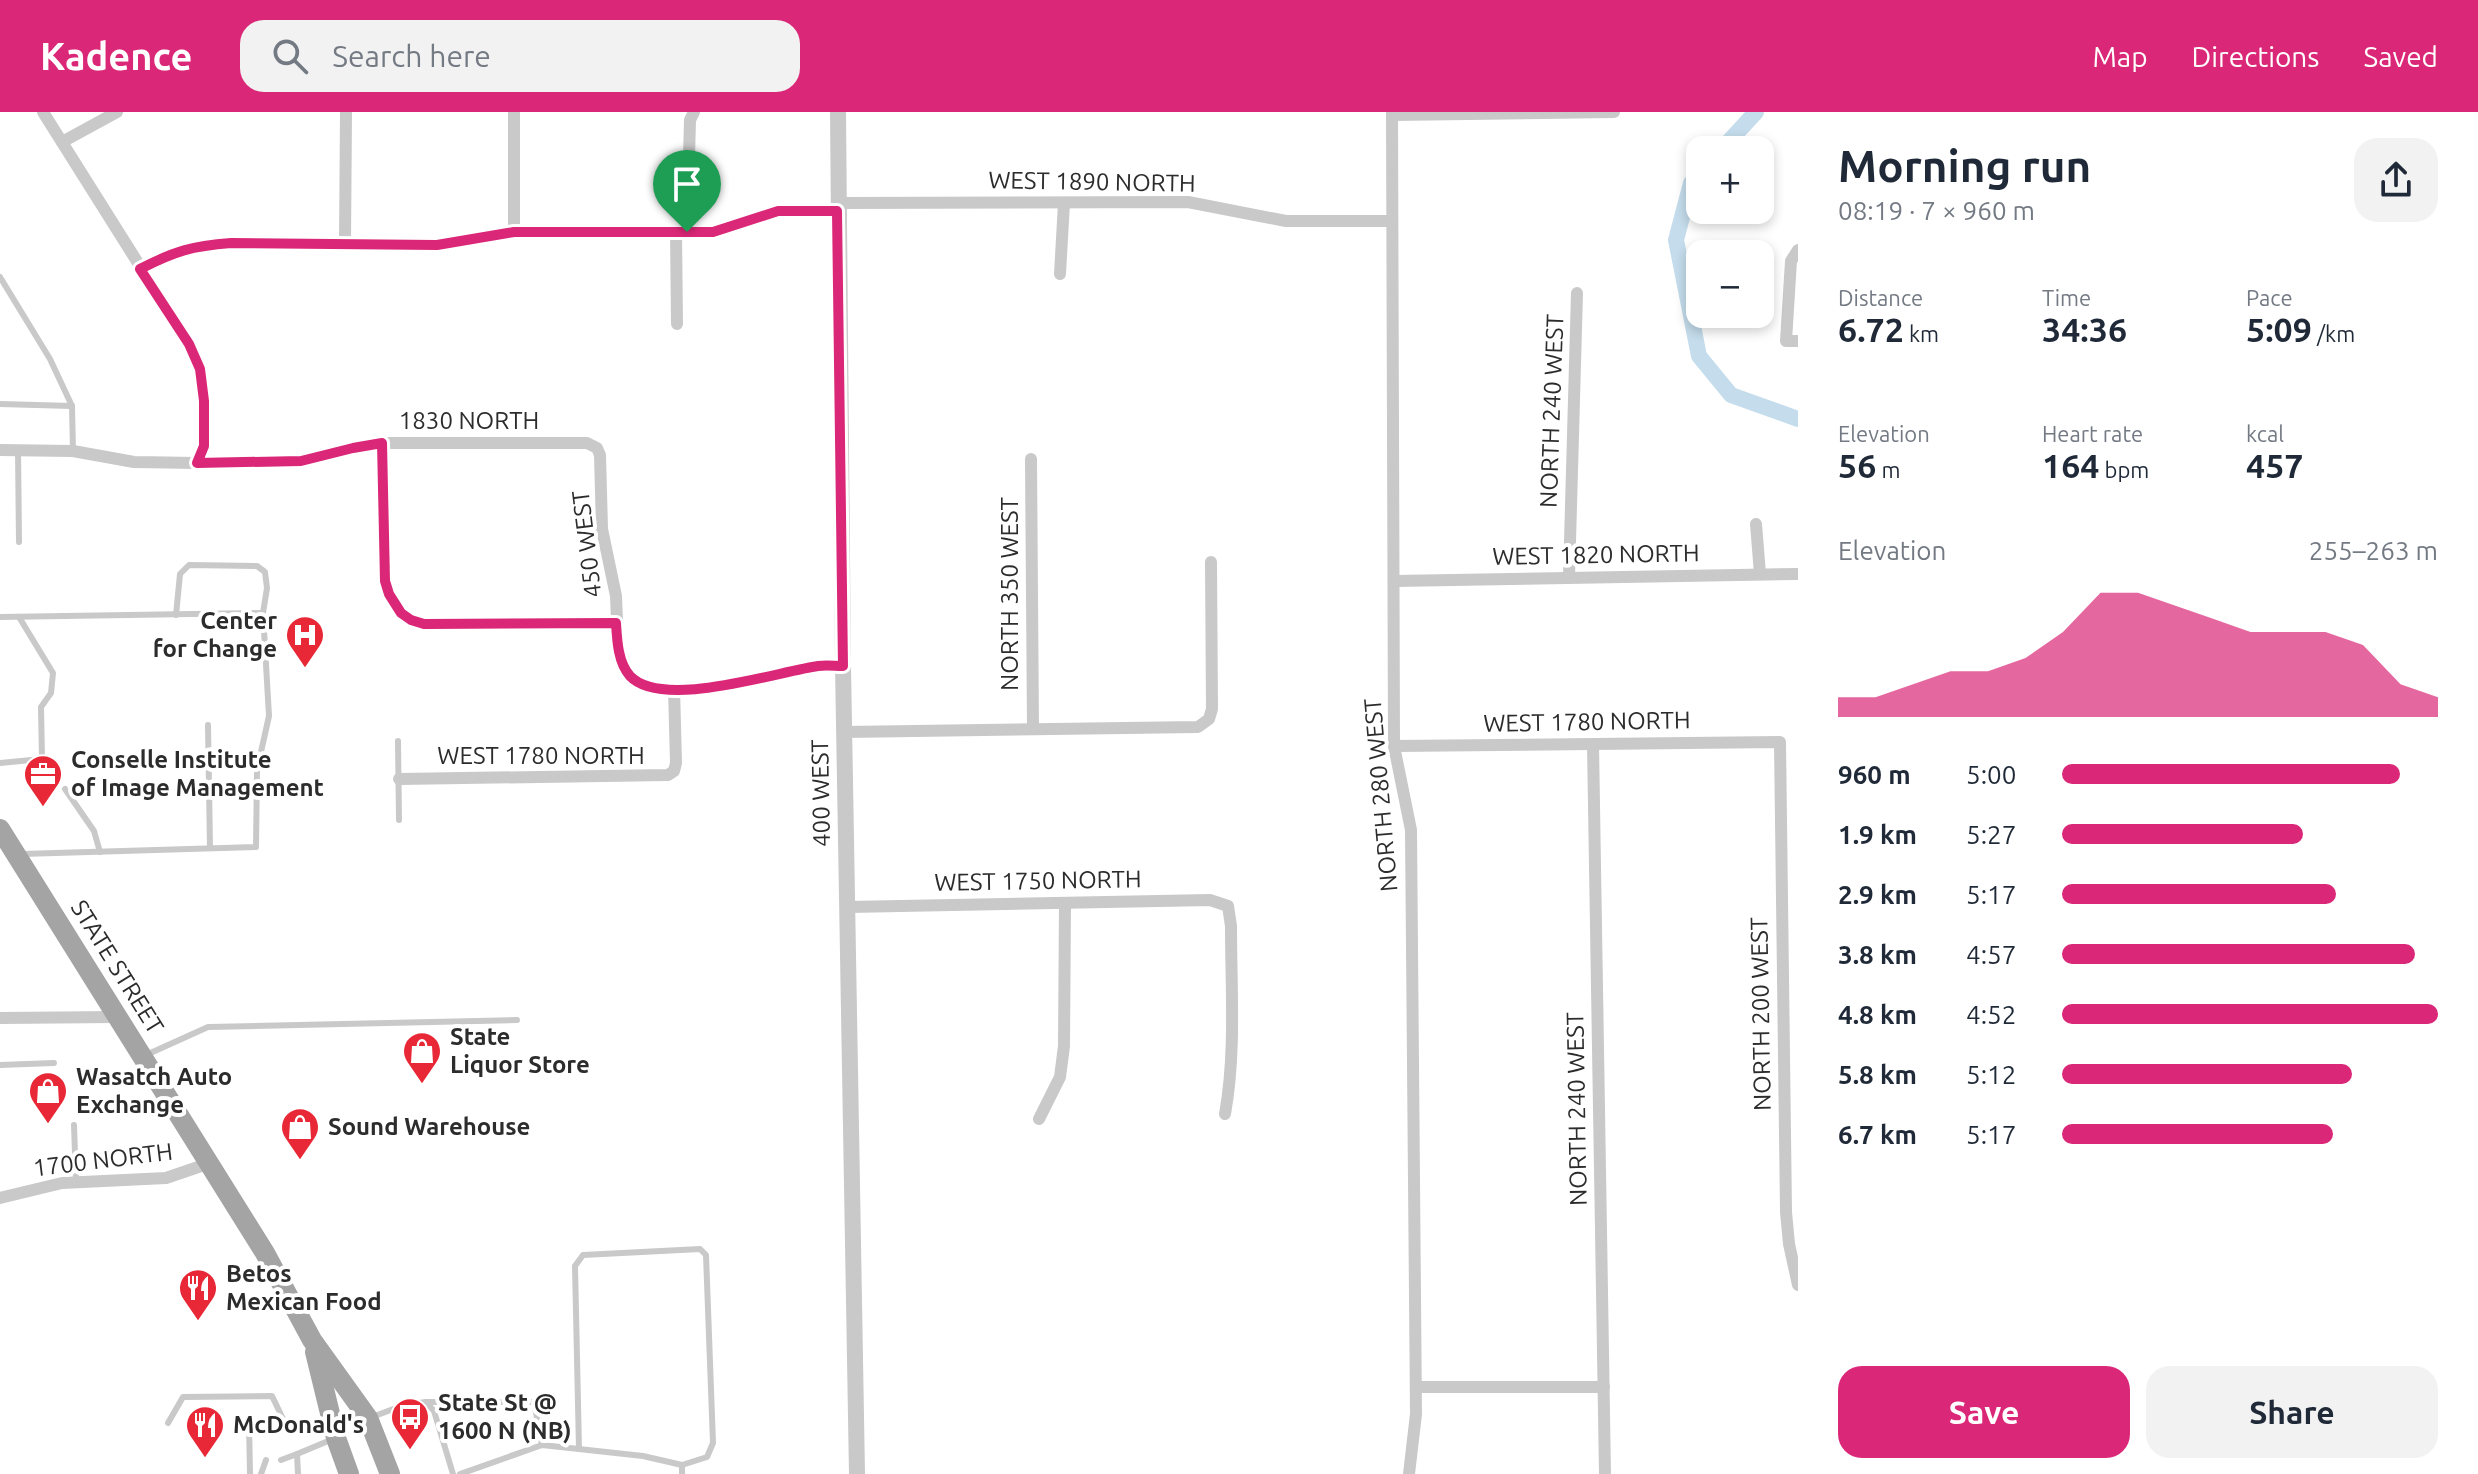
<!DOCTYPE html>
<meta charset="utf-8">
<style>
:root{--surface:#fff;--page:#f2f2f3;--text:#1f2937;--muted:#747a83;--accent:#db2777}
body{margin:0;font-family:Ubuntu,sans-serif;background:var(--page);color:var(--text);height:100vh;display:flex;flex-direction:column;font-size:30px;white-space:nowrap}
*{box-sizing:border-box;margin:0}
p{font-size:26px;color:var(--muted)}
.icon{flex:none;width:44px;height:44px;fill:none;stroke:currentColor;stroke-width:2;stroke-linecap:round;stroke-linejoin:round}
.map{position:relative;flex:1;overflow:hidden}
.drawer{display:flex;flex-direction:column;background:var(--surface);width:680px}
.drawer>*{flex:none}
.buttons{position:absolute;left:1686px;top:24px;display:grid;gap:16px}
.buttons a{display:grid;place-items:center;width:88px;height:88px;border-radius:16px;background:var(--surface);box-shadow:0 4px 12px #0003;font-size:40px}
.pin{position:absolute;display:grid;place-items:center;width:68px;height:68px;color:#fff;margin:-82px -34px;border-radius:50% 50% 50% 0;rotate:-45deg;box-shadow:0 0 8px #0007}
.pin .icon{rotate:45deg}
.round{display:grid;place-items:center;flex:none;width:84px;height:84px;border-radius:24px;background:var(--page)}
.summary{display:flex;align-items:center;justify-content:space-between;height:136px;padding:0 40px}
h1{font-size:44px;font-weight:700;line-height:60px}
.figures{display:grid;grid-template-columns:repeat(3,1fr);gap:12px;height:136px;padding:8px 40px}
.figures div{display:grid;align-content:center}
.figures b{font-size:34px;font-weight:700}
.figures small{font-size:22px;font-weight:400}
.figures p{font-size:22px}
.chart{height:224px;padding:16px 40px}
.chart p{display:flex;justify-content:space-between}
.chart svg{width:100%;height:144px;margin-top:8px;fill:var(--accent);opacity:.7}
.button{display:flex;gap:16px;margin-top:auto;padding:16px 40px}
.button a{flex:1;height:92px;border-radius:24px;background:var(--accent);color:#fff;font-size:32px;font-weight:700;line-height:92px;text-align:center}
.button a+a{background:var(--page);color:var(--text)}
ul{padding:0 40px;list-style:none;font-size:26px}
li{display:grid;grid-template-columns:128px 96px 1fr;align-items:center;height:60px}
li i{height:20px;border-radius:10px;background:var(--accent)}
header{display:flex;align-items:center;gap:48px;box-sizing:border-box;height:112px;padding:0 40px;background:var(--accent);color:#fff}
header strong{font-size:38px}
nav{display:flex;gap:44px;margin-inline-start:auto;font-size:28px}
.search{width:560px;height:72px;background:var(--page);display:flex;align-items:center;gap:20px;box-sizing:border-box;padding:0 28px;border-radius:24px;color:var(--muted);font-size:30px}
main{display:flex;flex:1;min-height:0}
.map>svg:first-child{display:block}
.lines{fill:none;stroke-linecap:round;stroke-linejoin:round}
.canal{stroke:#c4dceb;stroke-width:16}
.service{stroke:#c9c9c9;stroke-width:6}
.minor{stroke:#c9c9c9;stroke-width:12}
.tertiary{stroke:#c9c9c9;stroke-width:16}
.primary{stroke:#a4a4a4;stroke-width:20}
.route-casing{stroke:#fff;stroke-width:16}
.route{stroke:#db2777;stroke-width:10}
.labels{text-anchor:middle;stroke-width:8;stroke-linejoin:round;paint-order:stroke}
.street-label{font-size:24px;fill:#2c2c2c;stroke:#fff}
.poi-label{font-size:24px;font-weight:bold;fill:#2c2c2c;stroke:#fff;text-anchor:start}
</style>
<header>
<strong>Kadence</strong>
<div class="search"><svg class="icon" aria-label="search" viewBox="0 0 24 24"><circle cx="10" cy="10" r="6"/><path d="M15 15l6 6"/></svg>Search here</div>
<nav><a>Map</a><a>Directions</a><a>Saved</a></nav>
</header>
<main>
<div class="map">
<svg width="1798" height="1362" viewBox="0 0 1798 1362">
<rect width="100%" height="100%" fill="#fff"/>
<g class="lines">
<!-- canal -->
<g class="canal">
<path d="M 1721,38 L 1756,0"/>
<path d="M 1700,61 L 1691,71 L 1676,128 L 1699,244 L 1731,283 L 1798,307"/>
</g>
<!-- service -->
<g class="service">
<path d="M 0,165 L 50,247 L 72,294 L 73,339"/>
<path d="M 0,292 L 72,294"/>
<path d="M 18,338 L 19,430"/>
<path d="M 176,503 L 180,462 L 189,453 L 257,454 L 265,460 L 267,476 L 263,501"/>
<path d="M 0,505 L 263,501 L 269,604 L 257,658 L 256,735 L 22,742"/>
<path d="M 208,613 L 210,736"/>
<path d="M 398,629 L 399,708"/>
<path d="M 0,651 L 42,647 L 41,595 L 51,581 L 53,561 L 19,505"/>
<path d="M 65,677 L 94,719 L 100,740"/>
<path d="M 146,943 L 208,915 L 517,908"/>
<path d="M 0,953 L 54,951"/>
<path d="M 74,1013 L 76,1070"/>
<path d="M 426,1290 L 534,1290 L 542,1333"/>
<path d="M 372,1305 L 404,1293 L 426,1290 L 434,1299 L 453,1362"/>
<path d="M 249,1310 L 250,1362"/>
<path d="M 168,1311 L 183,1285 L 272,1284 L 284,1309"/>
<path d="M 579,1337 L 575,1154 L 583,1143 L 700,1137 L 706,1143 L 713,1331 L 707,1345 L 682,1353"/>
<path d="M 281,1348 L 297,1342"/>
<path d="M 261,1362 L 266,1348"/>
<path d="M 298,1362 L 297,1342 L 333,1327"/>
<path d="M 460,1362 L 542,1333 L 643,1344 L 682,1353 L 682,1362"/>
</g>
<!-- minor -->
<g class="minor">
<path d="M 43,0 L 189,232 C 205,267 213,314 197,351"/>
<path d="M 1392,0 L 1394,634 L 1411,718 L 1416,1302 L 1409,1362"/>
<path d="M 1392,3 L 1614,0"/>
<path d="M 62,30 L 117,0"/>
<path d="M 837,91 L 1188,90 L 1286,109 L 1392,109"/>
<path d="M 514,120 L 514,0"/>
<path d="M 676,120 L 677,212"/>
<path d="M 687,120 L 690,8 L 694,0"/>
<path d="M 345,131 L 346,0"/>
<path d="M 1798,138 L 1791,149 L 1786,229 L 1798,229"/>
<path d="M 140,157 C 176,139 190,134 231,131 L 437,133 L 514,120 L 713,120 L 778,99 L 837,99"/>
<path d="M 1060,162 L 1064,91"/>
<path d="M 382,331 L 385,469 C 392,491 401,505 424,512 L 616,511"/>
<path d="M 0,338 L 73,339 L 134,350 L 197,351 L 301,349 L 353,336 L 382,331 L 587,331 L 597,336 L 600,343 L 602,417 L 616,484 L 618,533 L 628,562 L 637,570 L 655,577 L 712,575 L 818,554 L 843,554"/>
<path d="M 1031,347 L 1033,617"/>
<path d="M 1756,412 L 1760,462"/>
<path d="M 1569,465 L 1577,181"/>
<path d="M 1394,469 L 1798,462"/>
<path d="M 844,620 L 1198,615 L 1209,607 L 1212,597 L 1211,450"/>
<path d="M 1593,632 L 1605,1362"/>
<path d="M 1394,634 L 1780,630 L 1786,1100 L 1789,1132 L 1798,1173"/>
<path d="M 399,667 L 668,663 L 674,659 L 676,651 L 674,576"/>
<path d="M 848,795 L 1210,788 L 1228,794 L 1231,814 C 1231,877 1236,941 1225,1002"/>
<path d="M 0,906 L 117,905"/>
<path d="M 1039,1007 L 1060,965 L 1064,934 L 1065,791"/>
<path d="M 0,1086 L 62,1071 L 166,1066 L 210,1051"/>
<path d="M 1416,1275 L 1604,1275"/>
</g>
<!-- tertiary -->
<path class="tertiary" d="M 838,0 L 843,554 L 857,1362"/>
<!-- primary -->
<g class="primary">
<path d="M 0,717 L 265,1141 L 312,1228 L 368,1306 L 390,1362"/>
<path d="M 315,1240 L 336,1326 L 349,1362"/>
</g>
</g>
<g class="lines">
<!-- route casing -->
<g class="route-casing">
<path id="route" d="M 778,99 L 837,99 L 843,554 C 835,554 826,553 818,554 C 776,560 662,598 630,564 C 618,551 617,528 616,511 L 424,512 L 411,508 L 401,501 L 389,482 L 385,469 L 382,331 L 353,336 L 301,349 L 197,351 L 204,334 L 204,289 L 200,257 L 189,232 L 140,157 C 175,139 192,134 231,131 L 437,133 L 514,120 L 713,120 Z"/>
</g>
<!-- route -->
<use href="#route" class="route"/>
</g>
<!-- icons -->
<defs>
<g id="hospital-pin" transform="scale(2)"><path d="M0 17L-7.5 6A9.5 9.5 0 1 1 7.5 6Z" fill="#e92837" stroke="#fff"/><path d="M-5-5h3v3.5h4V-5h3V5h-3V1.5h-4V5h-3Z" fill="#fff"/></g>
<g id="office-pin" transform="scale(2)"><path d="M0 17L-7.5 6A9.5 9.5 0 1 1 7.5 6Z" fill="#e92837" stroke="#fff"/><path d="M-6-3h4V-5.5h4V-3h4V5H-6ZM-1-4.5V-3h2v-1.5ZM-6 0V1H6V0Z" fill="#fff"/></g>
<g id="shop-pin" transform="scale(2)"><path d="M0 17L-7.5 6A9.5 9.5 0 1 1 7.5 6Z" fill="#e92837" stroke="#fff"/><path d="M-5-2.5h2.3a2.7 3.5 0 0 1 5.4 0H5L5.5 6h-11ZM-1.5-2.5h3a1.5 2.3 0 0 0-3 0Z" fill="#fff"/></g>
<g id="restaurant-pin" transform="scale(2)"><path d="M0 17L-7.5 6A9.5 9.5 0 1 1 7.5 6Z" fill="#e92837" stroke="#fff"/><path d="M-5-6h1v4h1v-4h1v4h1v-4h1v5L-1.5 .5V6h-2V.5L-5-1ZM5-6V6H3V1.5H1.5Q1.5-4 5-6Z" fill="#fff"/></g>
<g id="bus-pin" transform="scale(2)"><path d="M0 17L-7.5 6A9.5 9.5 0 1 1 7.5 6Z" fill="#e92837" stroke="#fff"/><path d="M-5-6H5V4H4V6H2V4H-2V6H-4V4H-5ZM-3.5-4V0h7V-4ZM-3.5 1.2v1.5H-2V1.2ZM2 1.2v1.5H3.5V1.2Z" fill="#fff"/></g>
</defs>
<g fill-rule="evenodd">
<use href="#hospital-pin" x="305" y="523"/>
<use href="#office-pin" x="43" y="662"/>
<use href="#shop-pin" x="422" y="939"/>
<use href="#shop-pin" x="48" y="979"/>
<use href="#shop-pin" x="300" y="1015"/>
<use href="#restaurant-pin" x="198" y="1176"/>
<use href="#bus-pin" x="410" y="1305"/>
<use href="#restaurant-pin" x="205" y="1313"/>
</g>
<g class="labels">
<!-- street labels -->
<g class="street-label">
<text transform="translate(1092 70) rotate(1)" y="8">WEST 1890 NORTH</text>
<text transform="translate(1552 299) rotate(-88)" y="8">NORTH 240 WEST</text>
<text x="469" y="317">1830 NORTH</text>
<text transform="translate(587 432) rotate(-97)" y="8">450 WEST</text>
<text transform="translate(1596 443) rotate(-1)" y="8">WEST 1820 NORTH</text>
<text transform="translate(1010 482) rotate(-90)" y="8">NORTH 350 WEST</text>
<text transform="translate(1587 610) rotate(-1)" y="8">WEST 1780 NORTH</text>
<text x="541" y="652">WEST 1780 NORTH</text>
<text transform="translate(821 681) rotate(-91)" y="8">400 WEST</text>
<text transform="translate(1381 683) rotate(-95)" y="8">NORTH 280 WEST</text>
<text transform="translate(1038 769) rotate(-1)" y="8">WEST 1750 NORTH</text>
<text transform="translate(117 855) rotate(58)" y="8">STATE STREET</text>
<text transform="translate(1761 902) rotate(-91)" y="8">NORTH 200 WEST</text>
<text transform="translate(1577 997) rotate(-91)" y="8">NORTH 240 WEST</text>
<text transform="translate(103 1048) rotate(-7)" y="8">1700 NORTH</text>
</g>
<!-- poi labels -->
<g class="poi-label">
<text x="277" y="517" text-anchor="end">Center<tspan x="277" dy="28">for Change</tspan></text>
<text x="71" y="656">Conselle Institute<tspan x="71" dy="28">of Image Management</tspan></text>
<text x="450" y="933">State<tspan x="450" dy="28">Liquor Store</tspan></text>
<text x="76" y="973">Wasatch Auto<tspan x="76" dy="28">Exchange</tspan></text>
<text x="328" y="1023">Sound Warehouse</text>
<text x="226" y="1170">Betos<tspan x="226" dy="28">Mexican Food</tspan></text>
<text x="438" y="1299">State St @<tspan x="438" dy="28">1600 N (NB)</tspan></text>
<text x="233" y="1321">McDonald's</text>
</g>
</g>
</svg>
<div class="buttons">
<a>+</a>
<a>−</a>
</div>
<div class="pin" style="left:687px;top:120px;background:#1e9e55"><svg class="icon" aria-label="arrive" viewBox="0 0 24 24"><path d="M6 21V4h12l-3 4 3 4H6"/></svg></div>
</div>
<section class="drawer">
<div class="summary"><div><h1>Morning run</h1><p>08:19 · 7 × 960 m</p></div><a class="round"><svg class="icon" aria-label="share" viewBox="0 0 24 24"><path d="M12 15V3M7 8l5-5 5 5M5 13v7h14v-7"/></svg></a></div>
<div class="figures">
<div><p>Distance</p><b>6.72<small> km</small></b></div>
<div><p>Time</p><b>34:36</b></div>
<div><p>Pace</p><b>5:09<small> /km</small></b></div>
</div>
<div class="figures">
<div><p>Elevation</p><b>56<small> m</small></b></div>
<div><p>Heart rate</p><b>164<small> bpm</small></b></div>
<div><p>kcal</p><b>457</b></div>
</div>
<div class="chart"><p><span>Elevation</span>255–263 m</p>
<svg viewBox="0 0 160 44" preserveAspectRatio="none"><path d="M0 44V38L10 38L20 34L30 30L40 30L50 26L60 18L70 6L80 6L90 10L100 14L110 18L120 18L130 18L140 22L150 34L160 38V44z"/></svg>
</div>
<ul>
<li><b>960 m</b>5:00<i style="width:90%"></i></li>
<li><b>1.9 km</b>5:27<i style="width:64%"></i></li>
<li><b>2.9 km</b>5:17<i style="width:73%"></i></li>
<li><b>3.8 km</b>4:57<i style="width:94%"></i></li>
<li><b>4.8 km</b>4:52<i style="width:100%"></i></li>
<li><b>5.8 km</b>5:12<i style="width:77%"></i></li>
<li><b>6.7 km</b>5:17<i style="width:72%"></i></li>
</ul>
<div class="button"><a>Save</a><a>Share</a></div>
</section>
</main>
